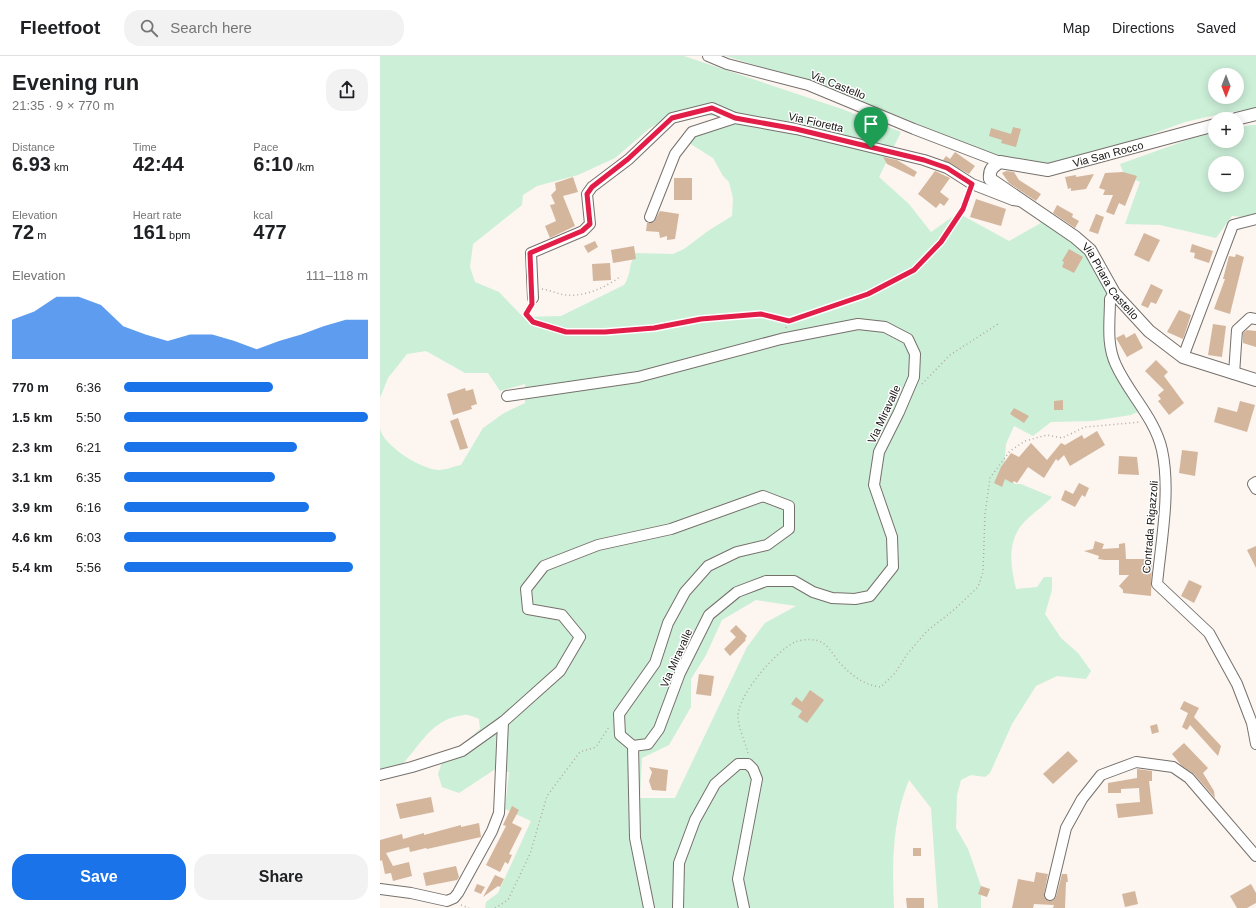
<!DOCTYPE html>
<meta charset="utf-8">
<style>
:root{--surface:#fff;--page:#f2f2f2;--text:#202124;--muted:#757577;--line:#e0e0e0;--accent:#1a73e8}
body{margin:0;font-family:Helvetica,sans-serif;background:var(--page);color:var(--text);height:100vh;display:flex;flex-direction:column;font-size:15px;white-space:nowrap}
*{box-sizing:border-box;margin:0}
p{font-size:13px;color:var(--muted)}
.icon{flex:none;width:22px;height:22px;fill:none;stroke:currentColor;stroke-width:2;stroke-linecap:round;stroke-linejoin:round}
.map{position:relative;flex:1;overflow:hidden}
.side{display:flex;flex-direction:column;background:var(--surface);width:380px}
.side>*{flex:none}
.needle{width:26px;rotate:180deg}
.tools{position:absolute;left:828px;top:12px;display:grid;gap:8px}
.tools a{display:grid;place-items:center;width:36px;height:36px;border-radius:50%;background:var(--surface);box-shadow:0 2px 10px #0003;font-size:20px}
.pin{position:absolute;display:grid;place-items:center;width:34px;height:34px;color:#fff;margin:-41px -17px;border-radius:50% 50% 50% 0;rotate:-45deg;box-shadow:0 0 4px #0007}
.pin .icon{rotate:45deg}
.round{display:grid;place-items:center;flex:none;width:42px;height:42px;border-radius:16px;background:var(--page)}
.head{display:flex;align-items:center;justify-content:space-between;height:68px;padding:0 12px}
h1{font-size:22px;font-weight:700;line-height:30px}
.metrics{display:grid;grid-template-columns:repeat(3,1fr);gap:6px;height:68px;padding:4px 12px}
.metrics div{display:grid;align-content:center}
.metrics b{font-size:20px;font-weight:700}
.metrics small{font-size:11px;font-weight:400}
.metrics p{font-size:11px}
.chart{height:112px;padding:8px 12px}
.chart p{display:flex;justify-content:space-between}
.chart svg{width:100%;height:72px;margin-top:4px;fill:var(--accent);opacity:.7}
.cta{display:flex;gap:8px;margin-top:auto;padding:8px 12px}
.cta a{flex:1;height:46px;border-radius:16px;background:var(--accent);color:#fff;font-size:16px;font-weight:700;line-height:46px;text-align:center}
.cta a+a{background:var(--page);color:var(--text)}
ul{padding:0 12px;list-style:none;font-size:13px}
li{display:grid;grid-template-columns:64px 48px 1fr;align-items:center;height:30px}
li i{height:10px;border-radius:5px;background:var(--accent)}
header{display:flex;align-items:center;gap:24px;box-sizing:border-box;height:56px;padding:0 20px;background:var(--surface);border-bottom:1px solid var(--line)}
header strong{font-size:19px}
nav{display:flex;gap:22px;margin-inline-start:auto;font-size:14px}
.search{width:280px;height:36px;background:var(--page);display:flex;align-items:center;gap:10px;box-sizing:border-box;padding:0 14px;border-radius:16px;color:var(--muted);font-size:15px}
main{display:flex;flex:1;min-height:0}
.map>svg:first-child{display:block}
.green{fill:#ccefd8;fill-rule:evenodd}
.building{fill:#d4b69d}
.lines{fill:none;stroke-linecap:round;stroke-linejoin:round}
.minor-casing{stroke:#76706b;stroke-width:12}
.tertiary-casing{stroke:#76706b;stroke-width:14}
.path{stroke:#b1aba7;stroke-width:1.5;stroke-dasharray:1 3;stroke-linecap:butt}
.minor{stroke:#fff;stroke-width:10}
.tertiary{stroke:#fff;stroke-width:12}
.route-casing{stroke:#fff;stroke-width:8}
.route{stroke:#e11d48;stroke-width:5}
.labels{text-anchor:middle;stroke-width:3;stroke-linejoin:round;paint-order:stroke}
.street-label{font-size:11px;fill:#151210;stroke:#fff}
</style>
<header>
<strong>Fleetfoot</strong>
<div class="search"><svg class="icon" aria-label="search" viewBox="0 0 24 24"><circle cx="10" cy="10" r="6"/><path d="M15 15l6 6"/></svg>Search here</div>
<nav><a>Map</a><a>Directions</a><a>Saved</a></nav>
</header>
<main>
<section class="side">
<div class="head"><div><h1>Evening run</h1><p>21:35 · 9 × 770 m</p></div><a class="round"><svg class="icon" aria-label="share" viewBox="0 0 24 24"><path d="M12 15V3M7 8l5-5 5 5M5 13v7h14v-7"/></svg></a></div>
<div class="metrics">
<div><p>Distance</p><b>6.93<small> km</small></b></div>
<div><p>Time</p><b>42:44</b></div>
<div><p>Pace</p><b>6:10<small> /km</small></b></div>
</div>
<div class="metrics">
<div><p>Elevation</p><b>72<small> m</small></b></div>
<div><p>Heart rate</p><b>161<small> bpm</small></b></div>
<div><p>kcal</p><b>477</b></div>
</div>
<div class="chart"><p><span>Elevation</span>111–118 m</p>
<svg viewBox="0 0 160 44" preserveAspectRatio="none"><path d="M0 44V20L10 15L20 6L30 6L40 11L50 24L60 29L70 33L80 29L90 29L100 33L110 38L120 33L130 29L140 24L150 20L160 20V44z"/></svg>
</div>
<ul>
<li><b>770 m</b>6:36<i style="width:61%"></i></li>
<li><b>1.5 km</b>5:50<i style="width:100%"></i></li>
<li><b>2.3 km</b>6:21<i style="width:71%"></i></li>
<li><b>3.1 km</b>6:35<i style="width:62%"></i></li>
<li><b>3.9 km</b>6:16<i style="width:76%"></i></li>
<li><b>4.6 km</b>6:03<i style="width:87%"></i></li>
<li><b>5.4 km</b>5:56<i style="width:94%"></i></li>
</ul>
<div class="cta"><a>Save</a><a>Share</a></div>
</section>
<div class="map">
<svg width="876" height="852" viewBox="0 0 876 852">
<rect width="100%" height="100%" fill="#fcf5f0"/>
<!-- green -->
<g class="green">
<path d="M 0,0 L 304,0 L 462,53 L 521,76 L 499,121 L 529,148 L 551,176 L 578,157 L 629,185 L 661,167 L 658,165 L 675,171 L 710,203 L 736,248 C 726,288 747,319 762,354 L 751,359 L 712,365 L 671,366 L 653,380 L 634,370 L 626,388 L 624,414 L 635,428 L 641,428 L 672,441 C 662,452 648,460 640,471 C 627,490 631,512 636,533 L 657,531 L 664,521 L 672,521 L 672,534 L 665,558 L 681,582 L 698,597 L 711,615 L 706,623 L 677,620 L 656,630 L 632,668 L 610,717 L 605,721 L 591,719 L 581,724 L 577,739 L 576,772 L 588,793 L 601,830 L 601,852 L 558,852 L 551,752 L 529,724 C 512,765 512,808 514,852 L 105,852 L 106,846 L 118,837 L 151,765 L 125,753 L 129,716 L 114,714 L 79,737 L 62,731 L 58,718 L 62,706 L 100,673 L 99,663 C 94,661 88,658 84,659 C 47,663 38,697 13,717 C 10,720 4,723 0,725 L 0,372 C 2,389 42,414 59,414 C 66,414 74,410 81,409 L 103,372 L 124,357 L 145,347 L 145,328 L 120,335 L 108,317 L 85,317 L 46,295 L 27,298 L 8,322 L 0,342 ZM 294,59 L 345,60 L 309,74 L 309,87 L 333,102 L 343,120 L 349,126 L 353,142 L 352,160 L 328,175 L 304,193 L 293,198 L 256,197 C 248,207 252,218 244,229 L 181,260 L 143,261 L 119,236 L 95,226 L 90,211 L 93,188 L 142,149 L 143,139 L 157,130 L 198,119 L 235,102 L 270,72 ZM 376,544 L 416,550 L 385,567 L 367,591 L 295,742 L 260,742 L 262,702 L 289,689 L 311,651 L 311,623 L 326,599 L 342,564 Z"/>
<path d="M 346,0 L 876,0 L 876,52 L 840,58 L 805,66 L 737,91 L 664,112 L 628,114 L 608,100 L 521,61 L 415,22 ZM 835,19 L 857,19 L 857,41 L 835,41 Z"/>
<path d="M 871,69 L 876,69 L 876,162 L 852,160 L 836,182 L 780,169 L 745,168 L 760,126 L 744,118 L 740,108 L 810,83 L 835,76 L 835,85 L 857,85 L 857,72 ZM 835,107 L 857,107 L 857,129 L 835,129 Z"/>
</g>
<!-- building -->
<g class="building">
<path d="M 633,71 L 641,73 L 636,91 L 621,87 L 622,84 L 609,80 L 611,72 L 631,78 Z"/>
<path d="M 575,96 L 595,110 L 589,118 L 563,104 L 566,100 L 570,103 Z"/>
<path d="M 503,101 L 517,104 L 537,116 L 534,121 L 507,108 Z"/>
<path d="M 555,115 L 570,122 L 560,136 L 569,143 L 564,150 L 560,147 L 556,152 L 538,138 Z"/>
<path d="M 626,115 L 634,116 L 639,124 L 661,138 L 656,145 L 629,127 L 622,117 Z"/>
<path d="M 743,116 L 757,120 L 745,150 L 739,147 L 734,159 L 726,156 L 733,139 L 723,139 L 725,134 L 719,132 L 725,117 Z"/>
<path d="M 714,118 L 706,133 L 691,135 L 691,132 L 688,133 L 685,121 L 696,119 L 696,121 Z"/>
<path d="M 193,121 L 198,136 L 183,140 L 195,170 L 170,182 L 165,170 L 176,165 L 170,149 L 175,148 L 171,139 L 176,134 L 175,127 Z"/>
<rect x="294" y="122" width="18" height="22"/>
<path d="M 596,143 L 626,153 L 621,170 L 590,161 Z"/>
<path d="M 677,149 L 693,158 L 692,161 L 699,165 L 695,172 L 673,157 Z"/>
<path d="M 280,155 L 299,158 L 295,183 L 287,184 L 287,180 L 280,182 L 279,176 L 266,175 L 267,167 L 274,166 Z"/>
<path d="M 716,158 L 724,161 L 718,178 L 709,175 Z"/>
<path d="M 764,177 L 780,184 L 769,206 L 754,199 Z"/>
<path d="M 215,185 L 218,191 L 208,197 L 204,190 Z"/>
<path d="M 812,188 L 833,195 L 829,207 L 814,202 L 815,197 L 810,196 Z"/>
<path d="M 254,190 L 256,203 L 233,207 L 231,194 Z"/>
<path d="M 689,193 L 703,201 L 694,217 L 682,211 L 684,206 L 682,205 Z"/>
<path d="M 856,198 L 864,201 L 850,258 L 834,253 L 845,223 L 843,223 L 849,200 L 855,201 Z"/>
<path d="M 230,207 L 231,224 L 213,225 L 212,208 Z"/>
<path d="M 771,228 L 783,234 L 776,248 L 771,246 L 768,252 L 761,249 Z"/>
<path d="M 799,254 L 811,259 L 803,283 L 787,276 Z"/>
<path d="M 833,268 L 846,270 L 842,301 L 828,299 Z"/>
<path d="M 867,274 L 876,275 L 876,291 L 863,287 L 863,277 Z"/>
<path d="M 755,277 L 763,292 L 747,301 L 736,282 L 744,278 L 746,282 Z"/>
<path d="M 776,304 L 788,316 L 784,320 L 804,347 L 789,359 L 778,345 L 781,343 L 778,339 L 784,334 L 765,315 Z"/>
<path d="M 85,332 L 86,335 L 93,333 L 97,348 L 91,350 L 92,353 L 73,359 L 67,338 Z"/>
<path d="M 683,344 L 683,354 L 674,354 L 674,345 Z"/>
<path d="M 860,345 L 875,349 L 867,376 L 834,366 L 838,351 L 857,356 Z"/>
<path d="M 634,352 L 649,360 L 644,367 L 630,358 Z"/>
<path d="M 78,362 L 88,392 L 80,394 L 70,365 Z"/>
<path d="M 717,375 L 725,389 L 690,410 L 684,399 L 678,405 L 676,403 L 664,422 L 648,411 L 637,427 L 634,425 L 632,427 L 625,423 L 622,431 L 614,427 L 621,411 L 631,397 L 639,401 L 651,387 L 667,404 L 681,387 L 685,389 L 702,379 L 704,383 Z"/>
<path d="M 802,394 L 818,396 L 815,420 L 799,417 Z"/>
<path d="M 739,400 L 757,401 L 759,419 L 738,418 Z"/>
<path d="M 699,427 L 709,432 L 705,441 L 702,439 L 695,451 L 681,444 L 685,434 L 693,438 Z"/>
<path d="M 715,485 L 724,488 L 722,493 L 739,492 L 739,488 L 745,487 L 746,503 L 772,503 L 771,540 L 743,537 L 743,534 L 739,530 L 749,519 L 739,519 L 739,504 L 725,504 L 718,503 L 719,500 L 704,495 L 713,493 Z"/>
<path d="M 876,490 L 876,512 L 867,494 Z"/>
<path d="M 809,524 L 822,530 L 814,547 L 801,540 Z"/>
<path d="M 356,569 L 367,580 L 365,583 L 366,584 L 350,600 L 344,593 L 356,581 L 350,575 Z"/>
<path d="M 319,618 L 334,620 L 331,640 L 316,638 Z"/>
<path d="M 430,634 L 444,644 L 427,667 L 418,661 L 422,655 L 411,648 L 416,641 L 422,646 Z"/>
<path d="M 804,645 L 819,652 L 814,661 L 841,690 L 838,700 L 810,669 L 807,674 L 802,671 L 808,657 L 800,653 Z"/>
<path d="M 777,668 L 779,676 L 772,678 L 770,670 Z"/>
<path d="M 804,687 L 828,712 L 823,717 L 834,735 L 835,742 L 814,718 L 801,709 L 792,698 Z"/>
<path d="M 688,695 L 698,705 L 673,728 L 663,718 Z"/>
<path d="M 269,711 L 288,714 L 286,735 L 272,734 L 269,725 L 272,716 Z"/>
<path d="M 757,713 L 772,715 L 772,725 L 769,725 L 773,758 L 738,762 L 736,748 L 760,746 L 759,732 L 741,733 L 741,737 L 728,737 L 728,727 L 757,722 Z"/>
<path d="M 51,741 L 54,756 L 20,763 L 16,748 Z"/>
<path d="M 132,750 L 139,754 L 132,767 L 142,772 L 129,798 L 132,799 L 128,808 L 125,806 L 120,816 L 106,809 L 126,770 L 123,769 Z"/>
<path d="M 99,767 L 101,781 L 47,793 L 46,792 L 30,796 L 29,791 L 6,797 L 13,810 L 29,806 L 32,820 L 13,825 L 11,817 L 5,818 L 2,804 L 0,805 L 0,784 L 22,778 L 23,783 L 44,777 L 44,779 L 81,769 L 81,771 Z"/>
<rect x="533" y="792" width="8" height="8"/>
<path d="M 76,810 L 79,821 L 77,824 L 46,830 L 43,817 Z"/>
<path d="M 656,816 L 668,818 L 664,838 L 665,843 L 669,845 L 674,844 L 676,841 L 682,818 L 687,818 L 688,826 L 686,826 L 685,852 L 673,852 L 674,849 L 654,848 L 653,852 L 632,852 L 638,823 L 654,826 Z"/>
<path d="M 115,819 L 124,823 L 120,831 L 118,830 L 103,841 Z"/>
<path d="M 97,828 L 105,831 L 101,838 L 94,835 Z"/>
<path d="M 871,828 L 876,837 L 876,847 L 867,852 L 857,852 L 850,840 Z"/>
<path d="M 601,830 L 610,833 L 607,841 L 598,838 Z"/>
<path d="M 755,835 L 758,848 L 745,851 L 742,838 Z"/>
<path d="M 526,842 L 544,842 L 544,852 L 527,852 Z"/>
</g>
<g class="lines">
<!-- minor casing -->
<g class="minor-casing">
<g id="minor">
<path d="M 328,0 L 347,8 L 428,29 L 534,73 L 620,106"/>
<path d="M 270,161 L 295,98 L 312,76 L 355,62 L 416,73 L 544,104 L 567,112 L 592,128 L 633,144 L 640,145"/>
<path d="M 734,237 L 730,243 C 730,266 726,288 736,309 C 749,338 775,362 782,394 C 791,436 781,485 777,528 L 829,577 L 857,628 L 872,667 L 876,688"/>
<path d="M 153,242 L 151,197 L 203,175 L 210,168 L 207,138 L 212,131 L 249,103 L 292,62 L 332,52 L 355,62"/>
<path d="M 803,301 L 853,169 L 876,163"/>
<path d="M 854,318 L 857,274 L 870,262 L 876,263"/>
<path d="M 127,340 L 258,321 L 401,283 L 478,268 L 505,271 L 528,283 L 535,298 L 534,321 L 519,356 L 499,396 L 494,429 L 512,481 L 513,511 L 490,540 L 475,543 L 452,542 L 433,536 L 414,525 L 386,525 L 357,536 L 329,559 L 300,617 L 279,673 L 268,688 L 253,690 L 255,782 L 269,852"/>
<path d="M 876,426 L 873,428 L 876,433"/>
<path d="M 0,719 L 32,711 L 82,695 L 124,665 L 180,615 L 200,581 L 182,559 L 148,553 L 146,533 L 164,510 L 218,489 L 291,473 L 383,440 L 409,450 L 409,473 L 387,489 L 357,496 L 328,510 L 305,536 L 288,567 L 275,607 L 239,658 L 240,679 L 253,690"/>
<path d="M 0,833 L 31,837 L 67,845 L 74,842 L 78,837 L 112,775 L 119,757 L 123,666"/>
<path d="M 670,839 L 686,772 L 702,743 L 721,719 L 756,706 L 793,711 L 809,722 L 876,800"/>
<path d="M 298,852 L 299,807 L 315,764 L 335,728 L 358,708 L 368,708 L 373,713 L 377,723 L 358,823 L 364,852"/>
</g>
</g>
<!-- tertiary casing -->
<g class="tertiary-casing">
<g id="tertiary">
<path d="M 856,63 L 876,58"/>
<path id="s1" d="M 835,69 L 668,114 L 620,106 C 612,111 609,114 610,123 L 695,181 L 710,194 L 734,237 L 769,275 L 803,301 L 876,324"/>
</g>
</g>
<!-- path -->
<g class="path">
<path d="M 162,233 C 168,234 174,236 180,238 C 201,243 225,232 241,220"/>
<path d="M 150,251 L 146,258 L 153,266 L 186,276 L 225,276 L 274,272 L 321,263 L 381,258 L 409,265"/>
<path d="M 406,272 L 409,265 L 488,238 L 535,214 L 561,186 L 583,153 L 589,137"/>
<path d="M 542,328 L 570,299 L 618,268"/>
<path d="M 368,697 C 365,686 359,673 358,662 C 357,639 396,595 415,586 C 419,584 429,583 434,584 C 447,585 452,598 460,607 C 472,620 484,629 501,631 L 515,617 L 528,597 L 547,575 L 575,553 L 598,531 L 603,516 L 605,458 L 610,422 L 630,395 L 645,385 L 667,379 L 682,382 L 705,371 L 761,366"/>
<path d="M 81,849 L 89,852"/>
<path d="M 115,852 L 128,844 L 150,798 L 167,740 L 200,696 L 216,691 L 229,671"/>
</g>
<!-- minor -->
<use href="#minor" class="minor"/>
<!-- tertiary -->
<use href="#tertiary" class="tertiary"/>
</g>
<g class="lines">
<!-- route casing -->
<g class="route-casing">
<path id="route" d="M 332,52 L 355,62 L 416,73 L 544,104 L 567,112 L 592,128 L 583,153 L 561,186 L 534,214 L 488,238 L 409,265 L 381,258 L 321,263 L 274,272 L 225,276 L 186,276 L 153,266 L 146,258 L 152,248 L 150,197 L 202,175 L 210,168 L 207,138 L 212,131 L 248,103 L 292,62 Z"/>
</g>
<!-- route -->
<use href="#route" class="route"/>
</g>
<g class="labels">
<!-- street labels -->
<g class="street-label">
<text transform="translate(458 29) rotate(22)" y="4">Via Castello</text>
<text transform="translate(436 66) rotate(13)" y="4">Via Fioretta</text>
<text transform="translate(728 98) rotate(-15)" y="4">Via San Rocco</text>
<text dy="4" stroke="none"><textPath href="#s1" startOffset="403">Via Priara Castello</textPath></text>
<text transform="translate(504 358) rotate(-65)" y="4">Via Miravalle</text>
<text transform="translate(770 471) rotate(-85)" y="4">Contrada Rigazzoli</text>
<text transform="translate(296 602) rotate(-66)" y="4">Via Miravalle</text>
</g>
</g>
</svg>
<div class="tools">
<a><svg class="needle" viewBox="-14 -14 28 28"><path d="M0-13l5 13h-10z" fill="#e53935"/><path d="M0 13l5-13h-10z" fill="#757577"/></svg></a>
<a>+</a>
<a>−</a>
</div>
<div class="pin" style="left:491px;top:92px;background:#1e9e55"><svg class="icon" aria-label="arrive" viewBox="0 0 24 24"><path d="M6 21V4h12l-3 4 3 4H6"/></svg></div>
</div>
</main>
